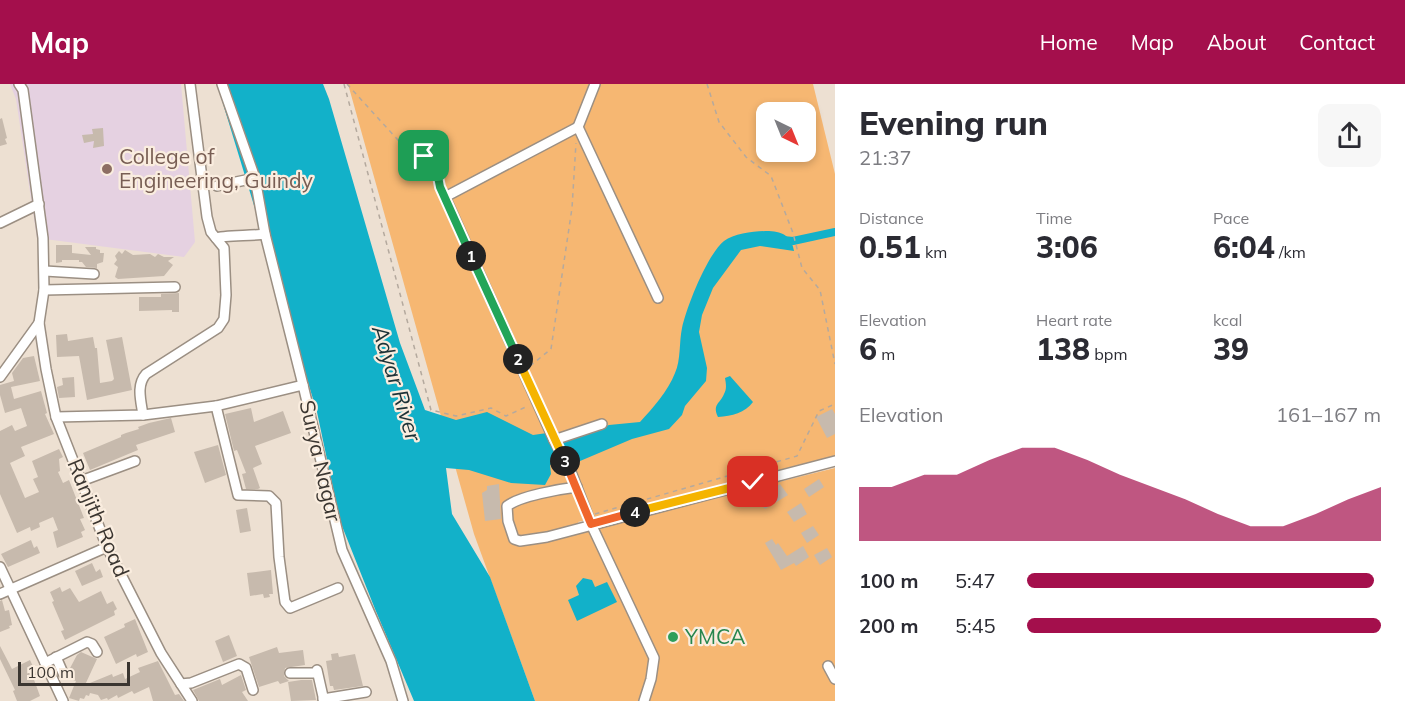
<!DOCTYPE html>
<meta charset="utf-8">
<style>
:root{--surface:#fff;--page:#f7f7f7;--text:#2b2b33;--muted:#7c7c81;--accent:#a40f4c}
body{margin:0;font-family:Mulish,sans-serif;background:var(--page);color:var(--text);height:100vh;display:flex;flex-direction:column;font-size:22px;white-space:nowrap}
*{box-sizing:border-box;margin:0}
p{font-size:20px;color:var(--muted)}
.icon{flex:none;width:33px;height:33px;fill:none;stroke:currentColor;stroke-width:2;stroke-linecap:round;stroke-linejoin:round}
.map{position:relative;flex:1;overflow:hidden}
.sheet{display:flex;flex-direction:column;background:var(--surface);width:570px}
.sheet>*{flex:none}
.needle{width:39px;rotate:137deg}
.tools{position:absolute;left:756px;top:18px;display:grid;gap:12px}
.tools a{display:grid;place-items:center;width:60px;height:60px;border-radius:12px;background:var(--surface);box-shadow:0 3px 9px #0003;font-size:30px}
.scale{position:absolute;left:18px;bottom:15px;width:112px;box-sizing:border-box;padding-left:6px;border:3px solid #3b3631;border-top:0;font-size:16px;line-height:21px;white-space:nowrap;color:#3b3631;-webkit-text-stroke:4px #faeddf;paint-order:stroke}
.pin{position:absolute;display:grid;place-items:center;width:51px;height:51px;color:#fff;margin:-26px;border-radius:12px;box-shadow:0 3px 9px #0006}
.km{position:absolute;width:30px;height:30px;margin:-15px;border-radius:50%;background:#222;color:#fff;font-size:16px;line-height:30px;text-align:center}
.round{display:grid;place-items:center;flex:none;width:63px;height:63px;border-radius:12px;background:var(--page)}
.summary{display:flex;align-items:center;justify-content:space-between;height:102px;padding:0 24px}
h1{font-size:33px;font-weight:800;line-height:45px}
.figures{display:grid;grid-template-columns:repeat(3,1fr);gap:9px;height:102px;padding:6px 24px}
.figures div{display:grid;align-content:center}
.figures b{font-size:30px;font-weight:800}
.figures small{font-size:16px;font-weight:400}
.figures p{font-size:16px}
.chart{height:168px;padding:12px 24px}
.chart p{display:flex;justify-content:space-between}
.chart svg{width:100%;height:108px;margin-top:6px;fill:var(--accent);opacity:.7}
ul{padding:0 24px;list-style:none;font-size:20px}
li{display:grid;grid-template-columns:96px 72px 1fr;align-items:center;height:45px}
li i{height:15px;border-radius:8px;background:var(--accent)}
header{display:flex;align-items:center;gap:36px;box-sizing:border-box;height:84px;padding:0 30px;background:var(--accent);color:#fff}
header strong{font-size:28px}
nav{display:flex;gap:33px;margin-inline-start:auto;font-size:21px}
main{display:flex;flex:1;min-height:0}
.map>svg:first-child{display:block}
.education{fill:#e5d1e1}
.green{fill:#f6b772;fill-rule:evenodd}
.water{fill:#12b1c9}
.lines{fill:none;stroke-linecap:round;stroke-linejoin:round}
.canal{stroke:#12b1c9;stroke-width:8}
.building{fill:#c7baad}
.minor-casing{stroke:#9b8f83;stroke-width:12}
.path{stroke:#b4a99e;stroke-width:1.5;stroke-dasharray:4.5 4.5;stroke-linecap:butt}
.minor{stroke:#fff;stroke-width:9}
.split-1-casing{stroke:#fff;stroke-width:12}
.split-2-casing{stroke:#fff;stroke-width:12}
.split-3-casing{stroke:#fff;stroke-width:12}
.split-4-casing{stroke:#fff;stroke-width:12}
.split-5-casing{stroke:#fff;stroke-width:12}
.split-1{stroke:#22a559;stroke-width:8}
.split-2{stroke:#22a559;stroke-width:8}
.split-3{stroke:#f5b400;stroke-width:8}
.split-4{stroke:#f0652b;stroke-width:8}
.split-5{stroke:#f5b400;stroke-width:8}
.education-dot{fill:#8d6e63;stroke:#faeddf;stroke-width:2}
.leisure-dot{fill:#2e9e5b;stroke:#faeddf;stroke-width:2}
.labels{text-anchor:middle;stroke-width:4.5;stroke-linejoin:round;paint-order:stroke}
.education-label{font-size:21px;fill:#785e54;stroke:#faeddf;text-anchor:start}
.street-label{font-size:21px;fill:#3b3631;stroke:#faeddf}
.leisure-label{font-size:21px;fill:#27864d;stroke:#faeddf;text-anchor:start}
.water-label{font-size:22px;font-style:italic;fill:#1c3237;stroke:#faeddf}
</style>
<header>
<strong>Map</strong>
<nav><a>Home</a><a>Map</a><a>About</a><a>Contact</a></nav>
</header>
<main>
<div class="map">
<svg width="835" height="617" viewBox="0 0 835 617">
<rect width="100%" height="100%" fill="#ede0d2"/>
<!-- education -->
<path class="education" d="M 10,0 L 181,0 L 195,158 L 184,173 L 37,154 L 16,15 Z"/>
<!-- green -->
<path class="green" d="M 348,0 L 813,0 L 835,90 L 835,373 L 578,438 L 582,446 L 835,384 L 835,617 L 535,617 L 474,450 ZM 766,28 L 806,28 L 806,68 L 766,68 Z"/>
<!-- water -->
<g class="water">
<path d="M 217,0 L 323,0 L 329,15 L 400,259 L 425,326 L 456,336 L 487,328 L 533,351 L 547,349 L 552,361 L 609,341 L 640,338 C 653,324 668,307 675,289 C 681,276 679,258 682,244 C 687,222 707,171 724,157 C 735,149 756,147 769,147 C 784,148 792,153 794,167 L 760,162 L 741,166 L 713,204 L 702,231 L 699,248 L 707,284 L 706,297 L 685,322 L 682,331 L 669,345 L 632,355 L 573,380 L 561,376 L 550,381 L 551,390 L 545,401 L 511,399 L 469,386 L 446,384 L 452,430 L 490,493 L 535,617 L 414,617 L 375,525 L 340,437 L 317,328 Z"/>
<path d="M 730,292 L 753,318 C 745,329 732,332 718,333 C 712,320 720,320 724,310 C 727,305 726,300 725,294 Z"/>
<path d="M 583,494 L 592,496 L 595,503 L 607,498 L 617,518 L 577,537 L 568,516 L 579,511 L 576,502 Z"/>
</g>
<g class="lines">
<!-- canal -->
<path class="canal" d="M 783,156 L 793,157 L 835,148"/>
</g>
<!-- building -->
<g class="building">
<path d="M 2,34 L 7,54 L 5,55 L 7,60 L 0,62 L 0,35 Z"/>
<path d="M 103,44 L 104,62 L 93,64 L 94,57 L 84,59 L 82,51 L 93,50 L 92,45 Z"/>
<path d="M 56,161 L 72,161 L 72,169 L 91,171 L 85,163 L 96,163 L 96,165 L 100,166 L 100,169 L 104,169 L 103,178 L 97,180 L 97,184 L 86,183 L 82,178 L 79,178 L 79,176 L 62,176 L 62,178 L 56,179 Z"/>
<path d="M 125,166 L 133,171 L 150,170 L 155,173 L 158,170 L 164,173 L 174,173 L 168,177 L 173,181 L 164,192 L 118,195 L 115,193 L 118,183 L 114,180 L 117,176 L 115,172 L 119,167 L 122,170 Z"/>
<path d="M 179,209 L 179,228 L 172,228 L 172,226 L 139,227 L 139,213 L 161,213 L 161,210 Z"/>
<path d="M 67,250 L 68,257 L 93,253 L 95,264 L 97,264 L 100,299 L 112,297 L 114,295 L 106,256 L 122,253 L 132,306 L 87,316 L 79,272 L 57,273 L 56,251 Z"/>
<path d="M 34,272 L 40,297 L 11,303 L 14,315 L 41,307 L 47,329 L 45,330 L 54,350 L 21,363 L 25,372 L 10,379 L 25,414 L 39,408 L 33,395 L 38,393 L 32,377 L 59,365 L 63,373 L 59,375 L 60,387 L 58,388 L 63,399 L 69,396 L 84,434 L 80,435 L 85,446 L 81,448 L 83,453 L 57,464 L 53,448 L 58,446 L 53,433 L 39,439 L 40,443 L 31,447 L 30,443 L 17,449 L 0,410 L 0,347 L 12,341 L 15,347 L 27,342 L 21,324 L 5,329 L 0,311 L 0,301 L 14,297 L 12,289 L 23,274 Z"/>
<path d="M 74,293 L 75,313 L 59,314 L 57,303 L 63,301 L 62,294 Z"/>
<path d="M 251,324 L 254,338 L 283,327 L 291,349 L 255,362 L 262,380 L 253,384 L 260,404 L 258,405 L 246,405 L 242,390 L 246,389 L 237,366 L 234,367 L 225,330 Z"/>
<path d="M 832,325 L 835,330 L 835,350 L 827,354 L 816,333 Z"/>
<path d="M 171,334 L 175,348 L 136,361 L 138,366 L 90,386 L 83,369 L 121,353 L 121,351 L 126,349 L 139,345 L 138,343 L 149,339 Z"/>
<path d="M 218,361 L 226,391 L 205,399 L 194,368 Z"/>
<path d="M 819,395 L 824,403 L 809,413 L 804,405 Z"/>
<path d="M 499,400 L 501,435 L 485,437 L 482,409 L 487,406 L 487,402 Z"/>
<path d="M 780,400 L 788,411 L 765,425 L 758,416 Z"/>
<path d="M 801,419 L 807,430 L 794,438 L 787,428 Z"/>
<path d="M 247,424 L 251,447 L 240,449 L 236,426 Z"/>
<path d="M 813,442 L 819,451 L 807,459 L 801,449 Z"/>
<path d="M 772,455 L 776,461 L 778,459 L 787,472 L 803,462 L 809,473 L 796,482 L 794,479 L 781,486 L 765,459 Z"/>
<path d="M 31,456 L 34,464 L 37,462 L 40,469 L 8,483 L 1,470 Z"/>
<path d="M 827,464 L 832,473 L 820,481 L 814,471 Z"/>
<path d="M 92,479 L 96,488 L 100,485 L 103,493 L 82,502 L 75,487 Z"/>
<path d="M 271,486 L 273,510 L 269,510 L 270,513 L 264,514 L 263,510 L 250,512 L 247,489 Z"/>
<path d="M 60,503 L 62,508 L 70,504 L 79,518 L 101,507 L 107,520 L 113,517 L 117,525 L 114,527 L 115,531 L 65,556 L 61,547 L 64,546 L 52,518 L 54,517 L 50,508 Z"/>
<path d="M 2,516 L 5,527 L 9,526 L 12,541 L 9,542 L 10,544 L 0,548 L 0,517 Z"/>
<path d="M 135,535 L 148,568 L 137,573 L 136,570 L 116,580 L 104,553 L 125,543 L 124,540 Z"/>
<path d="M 229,551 L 237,572 L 223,578 L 215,557 Z"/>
<path d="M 0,562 L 12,585 L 30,576 L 37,591 L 33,593 L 40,612 L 30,617 L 17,617 L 13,607 L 15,606 L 0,575 Z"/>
<path d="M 277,563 L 279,569 L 303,566 L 305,581 L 285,584 L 284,592 L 289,597 L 280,600 L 278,597 L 259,603 L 249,573 Z"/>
<path d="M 81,568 L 97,575 L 85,601 L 112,590 L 113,593 L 123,589 L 125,595 L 140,588 L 138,584 L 158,577 L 175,611 L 179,610 L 184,617 L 153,617 L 149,603 L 134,610 L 132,607 L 118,614 L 117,611 L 108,616 L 107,614 L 101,616 L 98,611 L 90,609 L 89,612 L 86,611 L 84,615 L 80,614 L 79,617 L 69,614 L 76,597 L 68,594 L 69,586 L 77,571 Z"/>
<path d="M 338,569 L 339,573 L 355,570 L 363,602 L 334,606 L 333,602 L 330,602 L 326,577 L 332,576 L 331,570 Z"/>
<path d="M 241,591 L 246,606 L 242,608 L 248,617 L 199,617 L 193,606 L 220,595 L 222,601 Z"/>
<path d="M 301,596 L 312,596 L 316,616 L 291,617 L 288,598 Z"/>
</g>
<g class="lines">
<!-- minor casing -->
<g class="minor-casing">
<g id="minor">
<path d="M 19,0 L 23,6 L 43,154 L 44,206 L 39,239 L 46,285 L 56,333 L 107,463 L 161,569 L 192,617"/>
<path d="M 222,0 L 255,94 L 265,150 L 303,301"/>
<path d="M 595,0 L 578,43 L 658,214"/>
<path d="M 578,43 L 445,113 L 554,356 L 571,388 L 591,440 L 654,574 L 651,595 L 644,617"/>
<path d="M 217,102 L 255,94"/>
<path d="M 0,139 L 39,120"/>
<path d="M 216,154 C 223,151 254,152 265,150"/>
<path d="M 45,187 L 94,190"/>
<path d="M 44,206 L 175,203"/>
<path d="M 0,293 L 39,239"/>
<path d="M 216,322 L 238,411 L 269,412 L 276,419 L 279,473 L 285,518 L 290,524 L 338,504"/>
<path d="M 143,331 C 141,317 136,301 146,290 L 218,244 L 224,235 L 226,211 L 224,164 L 211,148 L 207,133 L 190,0"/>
<path d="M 56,333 L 143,331 L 216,322 L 303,301 L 342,466 L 391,577 L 403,617"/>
<path d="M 554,356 L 602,340"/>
<path d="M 81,397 L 135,377"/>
<path d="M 577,403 C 560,405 520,412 507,422 L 508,437 L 514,455 L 520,457 L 547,453 L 835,377"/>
<path d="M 0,483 L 63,617"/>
<path d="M 0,510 L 107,463"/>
<path d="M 56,573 L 63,589"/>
<path d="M 45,579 L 87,558 L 92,560 L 97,568"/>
<path d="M 828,582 L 835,595"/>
<path d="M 290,589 L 316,589 L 317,586 L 324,617"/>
<path d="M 181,600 L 191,599 L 239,580 L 246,584 L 253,606"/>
<path d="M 323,615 L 366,608"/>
</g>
</g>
<!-- path -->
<g class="path">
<path d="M 344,0 L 431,326 L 456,332 L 491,324 L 506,332 L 528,322"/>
<path d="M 347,0 L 407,66 L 424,72 L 434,79 L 441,105"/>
<path d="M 707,0 L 719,38 L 746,73 L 771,92 L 793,149 L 802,184 L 820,206 L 835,280"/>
<path d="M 530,282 L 551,265 L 572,124 L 576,59"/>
<path d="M 595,430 L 797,372 L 819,327 L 835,320"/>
</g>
<!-- minor -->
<use href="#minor" class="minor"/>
</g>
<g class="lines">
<!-- split-1 casing -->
<g class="split-1-casing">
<path id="split-1" d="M 424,72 L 430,75 L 436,82 L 440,103 L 471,172"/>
</g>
<!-- split-2 casing -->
<g class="split-2-casing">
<path id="split-2" d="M 471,172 L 518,275"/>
</g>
<!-- split-3 casing -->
<g class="split-3-casing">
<path id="split-3" d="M 518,275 L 565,377"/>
</g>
<!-- split-4 casing -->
<g class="split-4-casing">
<path id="split-4" d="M 565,377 L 591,440 L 635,428"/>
</g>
<!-- split-5 casing -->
<g class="split-5-casing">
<path id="split-5" d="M 635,428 L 753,398"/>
</g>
<!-- split-1 -->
<use href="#split-1" class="split-1"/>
<!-- split-2 -->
<use href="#split-2" class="split-2"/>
<!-- split-3 -->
<use href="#split-3" class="split-3"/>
<!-- split-4 -->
<use href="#split-4" class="split-4"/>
<!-- split-5 -->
<use href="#split-5" class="split-5"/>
</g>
<!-- markers -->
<circle class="education-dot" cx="107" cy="85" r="6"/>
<circle class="leisure-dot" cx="673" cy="553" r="6"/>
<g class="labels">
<!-- education labels -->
<g class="education-label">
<text x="119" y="80">College of<tspan x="119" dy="24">Engineering, Guindy</tspan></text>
</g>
<!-- street labels -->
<g class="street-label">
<text transform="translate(320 377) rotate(77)" y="7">Surya Nagar</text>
<text transform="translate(98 434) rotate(67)" y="7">Ranjith Road</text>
</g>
<!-- leisure labels -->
<g class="leisure-label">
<text x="685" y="560">YMCA</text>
</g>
<!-- water labels -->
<g class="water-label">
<text transform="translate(397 299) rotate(73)" y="8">Adyar River</text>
</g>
</g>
</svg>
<div class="tools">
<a><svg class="needle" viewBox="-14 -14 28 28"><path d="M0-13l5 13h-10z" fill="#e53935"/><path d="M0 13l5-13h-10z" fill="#7c7c81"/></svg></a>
</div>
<div class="scale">100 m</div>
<div class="pin" style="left:424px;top:72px;background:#1e9e55"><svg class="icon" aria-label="arrive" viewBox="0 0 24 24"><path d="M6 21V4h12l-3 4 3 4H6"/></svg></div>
<div class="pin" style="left:753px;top:398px;background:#d93025"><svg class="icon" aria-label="check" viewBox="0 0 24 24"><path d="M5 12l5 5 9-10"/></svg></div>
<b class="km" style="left:471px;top:172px">1</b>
<b class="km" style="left:518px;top:275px">2</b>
<b class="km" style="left:565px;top:377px">3</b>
<b class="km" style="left:635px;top:428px">4</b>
</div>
<section class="sheet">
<div class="summary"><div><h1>Evening run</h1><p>21:37</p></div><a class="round"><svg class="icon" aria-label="share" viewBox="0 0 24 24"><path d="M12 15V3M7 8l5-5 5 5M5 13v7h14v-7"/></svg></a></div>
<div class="figures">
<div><p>Distance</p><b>0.51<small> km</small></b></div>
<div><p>Time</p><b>3:06</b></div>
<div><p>Pace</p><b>6:04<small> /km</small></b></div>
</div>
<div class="figures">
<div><p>Elevation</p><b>6<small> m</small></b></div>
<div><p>Heart rate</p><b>138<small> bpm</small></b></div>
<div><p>kcal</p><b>39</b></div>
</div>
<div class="chart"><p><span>Elevation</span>161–167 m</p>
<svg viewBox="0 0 160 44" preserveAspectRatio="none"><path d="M0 44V22L10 22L20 17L30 17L40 11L50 6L60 6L70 11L80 17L90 22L100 27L110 33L120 38L130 38L140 33L150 27L160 22V44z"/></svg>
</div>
<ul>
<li><b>100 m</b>5:47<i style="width:98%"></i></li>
<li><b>200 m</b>5:45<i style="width:100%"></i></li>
</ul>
</section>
</main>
